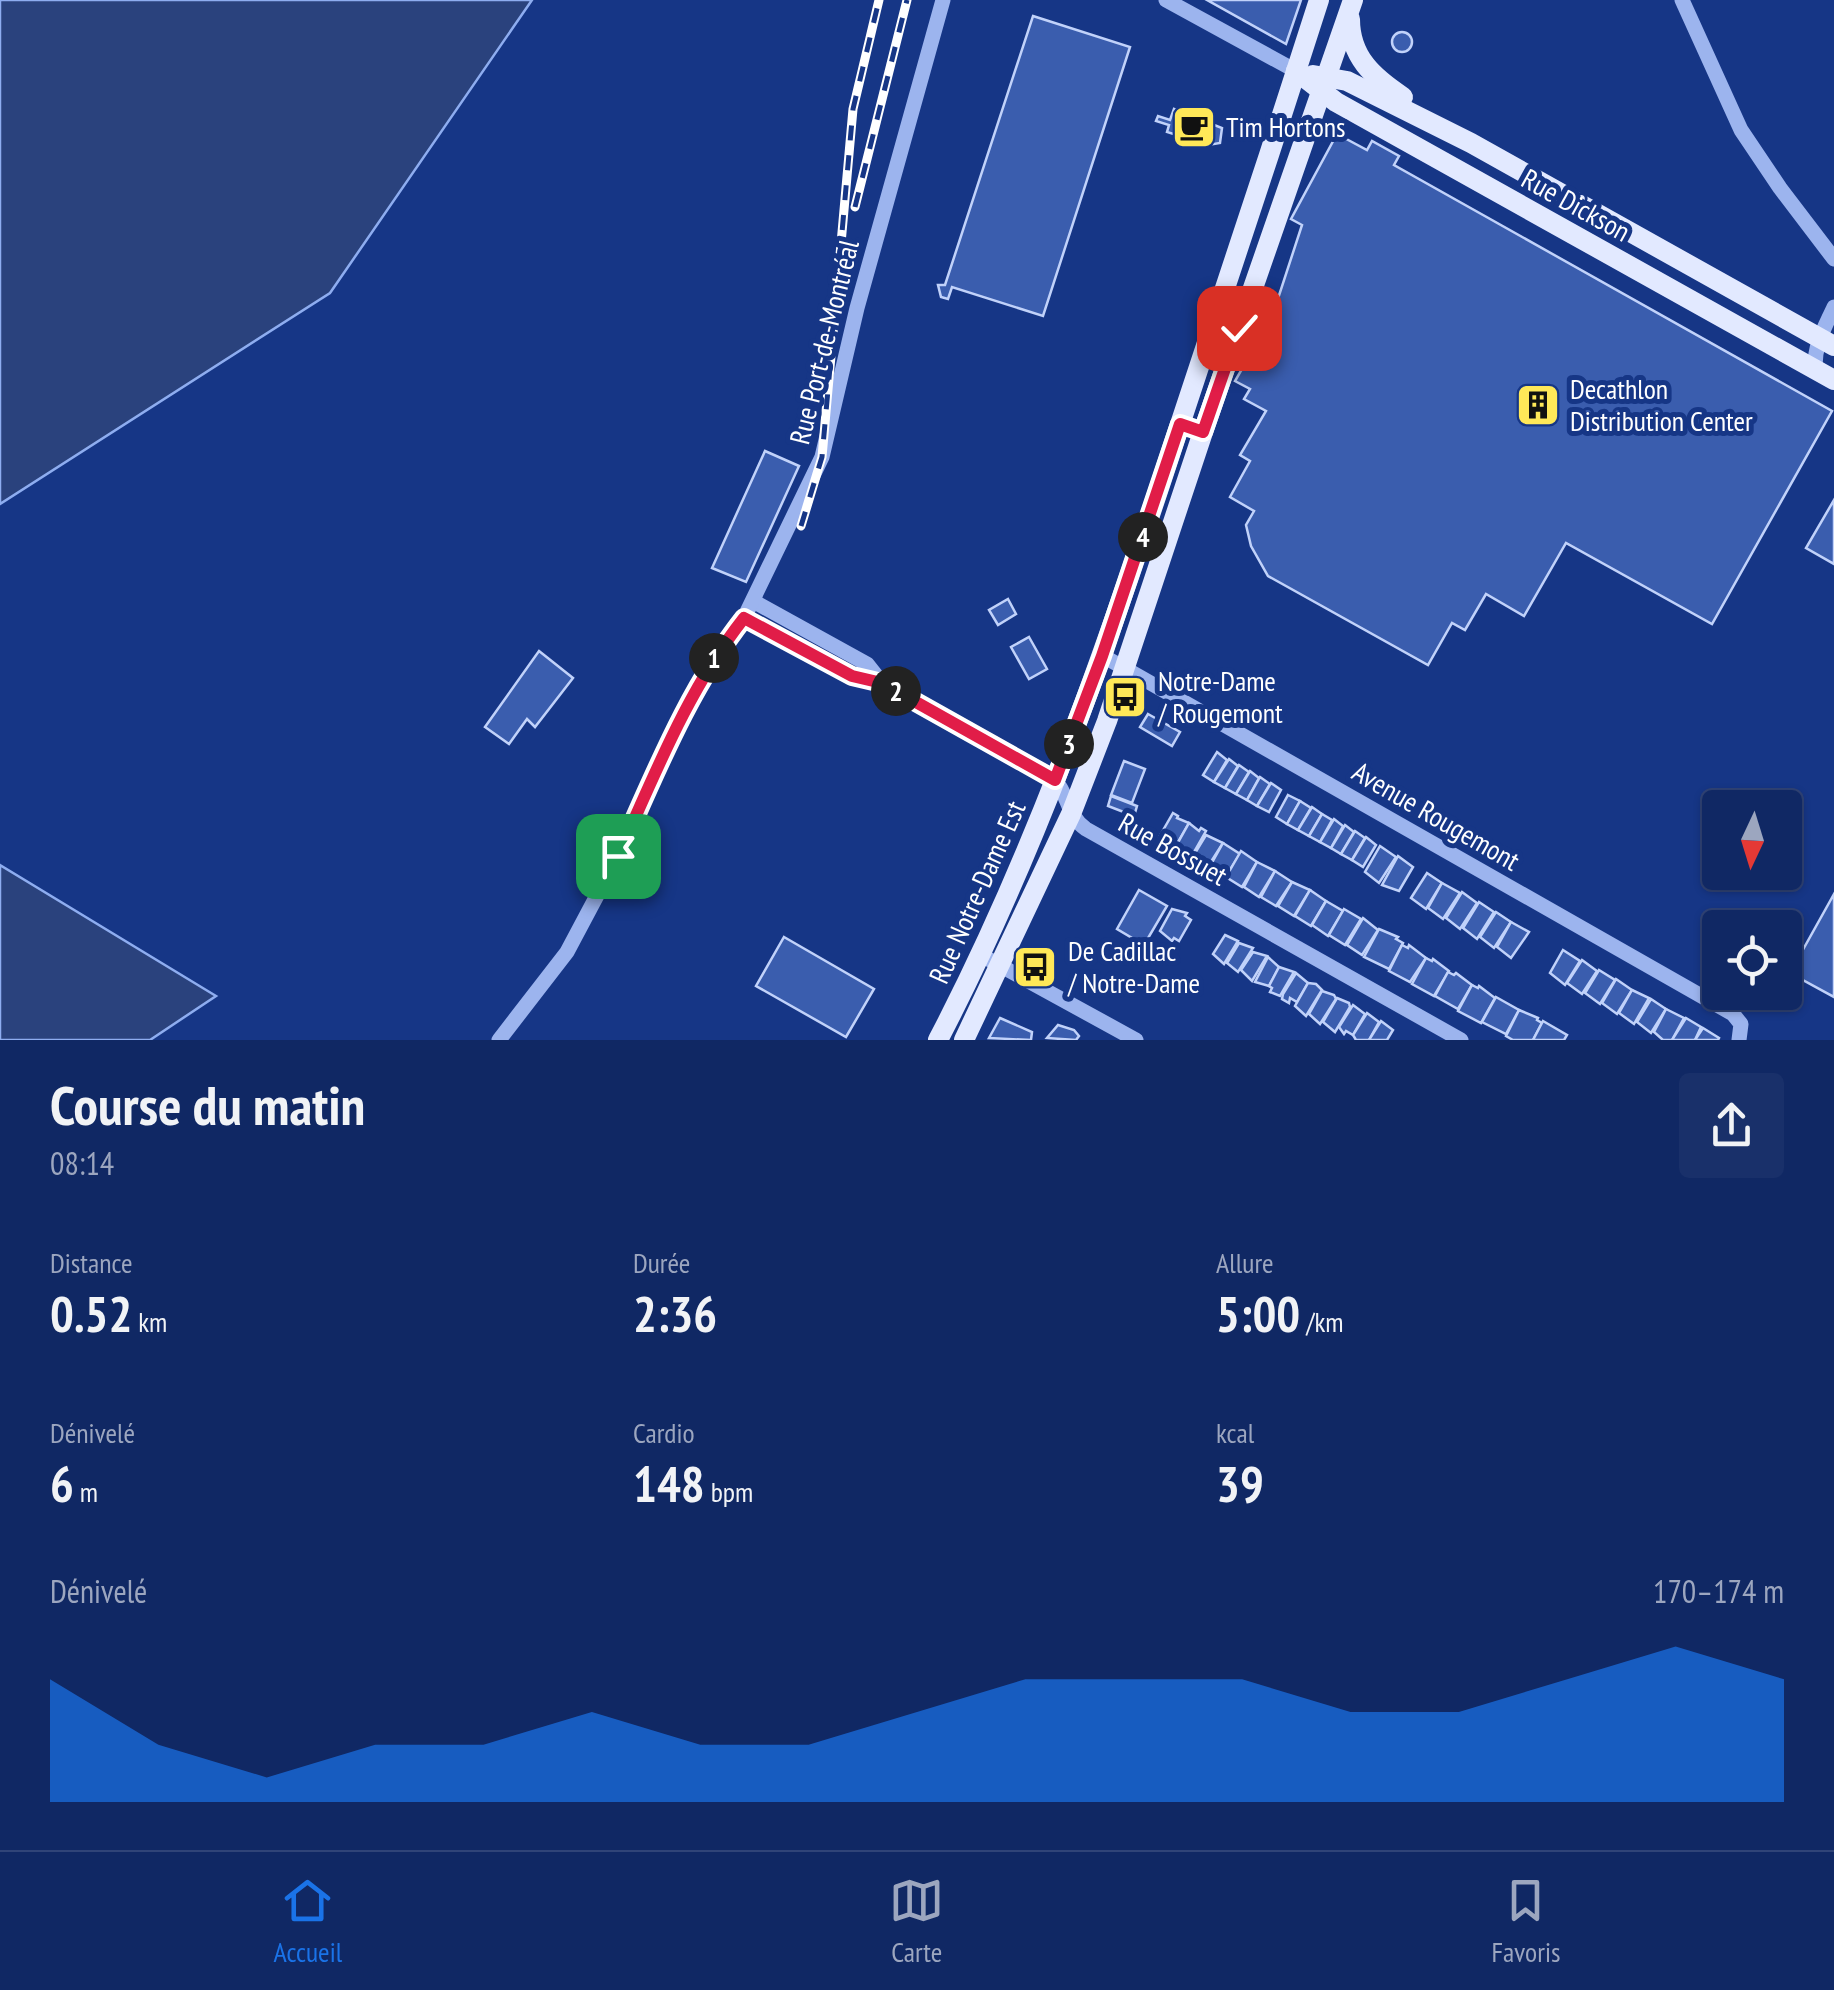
<!DOCTYPE html>
<html lang="fr">
<meta charset="utf-8">
<style>
:root{--surface:#102864;--page:#19306a;--text:#f1f3f6;--muted:#9ca6bf;--line:#304478;--accent:#1a73e8}
body{margin:0;font-family:"PT Sans Narrow",sans-serif;background:var(--page);color:var(--text);height:100vh;display:flex;flex-direction:column;font-size:38px;white-space:nowrap}
*{box-sizing:border-box;margin:0}
p{font-size:32px;color:var(--muted)}
.icon{flex:none;width:55px;height:55px;fill:none;stroke:currentColor;stroke-width:2;stroke-linecap:round;stroke-linejoin:round}
.map{position:relative;height:1040px;overflow:hidden}
.details{display:flex;flex-direction:column;background:var(--surface);flex:1}
.details>*{flex:none}
.needle{width:65px;rotate:184deg}
.fabs{position:absolute;left:1702px;top:790px;display:grid;gap:20px}
.fabs a{display:grid;place-items:center;width:100px;height:100px;border-radius:10px;background:var(--surface);box-shadow:0 2px 8px #0004,0 0 0 2px var(--line);font-size:50px}
.pin{position:absolute;display:grid;place-items:center;width:85px;height:85px;color:#fff;margin:-42px;border-radius:20px;box-shadow:0 5px 15px #0006}
.km{position:absolute;width:50px;height:50px;margin:-25px;border-radius:50%;background:#222;color:#fff;font-size:28px;line-height:50px;text-align:center}
.round{display:grid;place-items:center;flex:none;width:105px;height:105px;border-radius:10px;background:var(--page)}
.overview{display:flex;align-items:center;justify-content:space-between;height:170px;padding:0 50px}
h1{font-size:55px;font-weight:700;line-height:75px}
.metrics{display:grid;grid-template-columns:repeat(3,1fr);gap:15px;height:170px;padding:10px 50px}
.metrics div{display:grid;align-content:center}
.metrics b{font-size:50px;font-weight:700}
.metrics small{font-size:28px;font-weight:400}
.metrics p{font-size:28px}
.chart{height:280px;padding:20px 50px}
.chart p{display:flex;justify-content:space-between}
.chart svg{width:100%;height:180px;margin-top:10px;fill:var(--accent);opacity:.7}
.menu{display:flex;justify-content:space-around;align-items:center;height:140px;border-top:2px solid var(--line);background:var(--surface);font-size:28px;color:var(--muted)}
.menu a{display:grid;justify-items:center;gap:5px}
.menu .on{color:var(--accent)}
.map>svg:first-child{display:block}
.water{fill:#2a427d;stroke:#8eadf0;stroke-width:2.5}
.building{fill:#3a5dae;stroke:#c1d2fa;stroke-width:2.5}
.lines{fill:none;stroke-linecap:round;stroke-linejoin:round}
.minor{stroke:#9cb4ee;stroke-width:15}
.major{stroke:#e2e9ff;stroke-width:20}
.rail-casing{stroke:#fff;stroke-width:9}
.rail{stroke:#163686;stroke-width:5;stroke-dasharray:15;stroke-linecap:butt}
.route-casing{stroke:#fff;stroke-width:20}
.route{stroke:#e11d48;stroke-width:12}
.labels{text-anchor:middle;stroke-width:10;stroke-linejoin:round;paint-order:stroke}
.poi-label{font-size:28px;fill:#fff;stroke:#163686;text-anchor:start}
.street-label{font-size:28px;fill:#fff;stroke:#163686}
</style>
<div class="map">
<svg width="1834" height="1040" viewBox="0 0 1834 1040">
<rect width="100%" height="100%" fill="#163686"/>
<!-- water -->
<g class="water">
<path d="M 0,0 L 532,0 L 330,293 L 0,504 Z"/>
<path d="M 0,865 L 216,996 L 150,1040 L 0,1040 Z"/>
</g>
<!-- building -->
<g class="building">
<path d="M 1207,0 L 1301,0 L 1286,44 Z"/>
<path d="M 1033,16 L 1130,47 L 1043,316 L 952,287 L 948,299 L 941,297 L 938,285 L 945,285 Z"/>
<circle cx="1402" cy="42" r="10"/>
<path d="M 1174,109 L 1222,128 L 1220,143 L 1208,145 L 1167,132 L 1169,125 L 1156,121 L 1158,116 L 1170,120 Z"/>
<path d="M 1337,134 L 1367,150 L 1372,141 L 1399,156 L 1394,165 L 1832,411 L 1712,624 L 1566,543 L 1524,616 L 1486,594 L 1465,630 L 1452,623 L 1428,665 L 1268,576 L 1251,546 L 1246,525 L 1254,511 L 1230,497 L 1250,461 L 1240,455 L 1266,411 L 1244,399 L 1250,389 L 1235,381 L 1272,317 L 1302,225 L 1291,219 Z"/>
<path d="M 765,451 L 799,466 L 746,582 L 712,568 Z"/>
<path d="M 1834,500 L 1834,564 L 1806,548 Z"/>
<path d="M 1008,599 L 1016,614 L 998,625 L 989,610 Z"/>
<path d="M 1029,637 L 1047,669 L 1029,679 L 1011,647 Z"/>
<path d="M 539,651 L 573,678 L 535,727 L 527,719 L 509,744 L 485,727 Z"/>
<path d="M 1148,714 L 1180,732 L 1172,746 L 1140,727 Z"/>
<path d="M 1217,752 L 1227,760 L 1214,782 L 1203,775 Z"/>
<path d="M 1229,759 L 1238,766 L 1225,788 L 1214,782 Z"/>
<path d="M 1124,761 L 1145,769 L 1132,803 L 1111,795 Z"/>
<path d="M 1239,765 L 1249,772 L 1236,794 L 1225,788 Z"/>
<path d="M 1250,771 L 1259,778 L 1247,800 L 1236,794 Z"/>
<path d="M 1260,777 L 1270,784 L 1257,806 L 1247,800 Z"/>
<path d="M 1271,783 L 1281,790 L 1269,812 L 1257,806 Z"/>
<path d="M 1288,795 L 1300,801 L 1287,824 L 1276,817 Z"/>
<path d="M 1111,796 L 1137,806 L 1134,816 L 1108,806 Z"/>
<path d="M 1300,801 L 1311,808 L 1298,830 L 1287,824 Z"/>
<path d="M 1312,807 L 1322,814 L 1309,836 L 1298,830 Z"/>
<path d="M 1173,813 L 1178,816 L 1177,818 L 1189,823 L 1174,849 L 1158,839 Z"/>
<path d="M 1322,814 L 1332,820 L 1320,842 L 1309,836 Z"/>
<path d="M 1334,819 L 1343,826 L 1331,848 L 1320,842 Z"/>
<path d="M 1189,823 L 1199,831 L 1201,828 L 1206,831 L 1190,859 L 1175,848 Z"/>
<path d="M 1345,825 L 1354,832 L 1341,854 L 1331,848 Z"/>
<path d="M 1355,831 L 1365,838 L 1352,860 L 1341,854 Z"/>
<path d="M 1206,835 L 1223,843 L 1207,868 L 1192,858 Z"/>
<path d="M 1366,837 L 1376,845 L 1363,867 L 1352,860 Z"/>
<path d="M 1223,843 L 1240,854 L 1225,878 L 1209,868 Z"/>
<path d="M 1380,846 L 1396,857 L 1379,883 L 1365,872 Z"/>
<path d="M 1241,851 L 1257,862 L 1242,887 L 1226,877 Z"/>
<path d="M 1398,856 L 1413,867 L 1399,891 L 1382,885 Z"/>
<path d="M 1257,862 L 1275,871 L 1259,897 L 1244,887 Z"/>
<path d="M 1275,871 L 1292,882 L 1276,906 L 1261,897 Z"/>
<path d="M 1427,873 L 1442,883 L 1426,909 L 1411,898 Z"/>
<path d="M 1292,882 L 1310,890 L 1294,916 L 1278,906 Z"/>
<path d="M 1442,883 L 1460,893 L 1443,919 L 1428,908 Z"/>
<path d="M 1139,890 L 1167,906 L 1144,945 L 1117,929 Z"/>
<path d="M 1310,890 L 1326,901 L 1311,926 L 1295,916 Z"/>
<path d="M 1462,892 L 1477,903 L 1460,929 L 1446,918 Z"/>
<path d="M 1834,894 L 1834,997 L 1790,973 Z"/>
<path d="M 1326,901 L 1343,911 L 1328,936 L 1312,925 Z"/>
<path d="M 1479,902 L 1494,912 L 1477,939 L 1463,928 Z"/>
<path d="M 1172,909 L 1187,913 L 1185,916 L 1191,920 L 1179,941 L 1174,938 L 1172,941 L 1160,931 Z"/>
<path d="M 1344,909 L 1361,919 L 1345,945 L 1329,935 Z"/>
<path d="M 1496,912 L 1511,922 L 1494,948 L 1480,937 Z"/>
<path d="M 1363,918 L 1378,930 L 1362,955 L 1347,945 Z"/>
<path d="M 1511,922 L 1529,932 L 1511,958 L 1497,947 Z"/>
<path d="M 1379,929 L 1398,937 L 1396,939 L 1403,943 L 1389,969 L 1364,957 Z"/>
<path d="M 1225,935 L 1238,941 L 1224,964 L 1213,954 Z"/>
<path d="M 784,937 L 874,989 L 846,1037 L 756,986 Z"/>
<path d="M 1239,943 L 1253,948 L 1238,972 L 1227,963 Z"/>
<path d="M 1402,945 L 1408,948 L 1409,945 L 1426,958 L 1410,982 L 1389,971 Z"/>
<path d="M 1563,950 L 1580,961 L 1565,985 L 1550,973 Z"/>
<path d="M 1253,952 L 1267,956 L 1252,981 L 1241,970 Z"/>
<path d="M 1268,957 L 1279,967 L 1269,986 L 1255,982 Z"/>
<path d="M 1426,958 L 1432,961 L 1433,959 L 1449,971 L 1434,996 L 1412,984 Z"/>
<path d="M 1582,960 L 1597,971 L 1582,994 L 1567,983 Z"/>
<path d="M 1279,967 L 1294,972 L 1280,996 L 1270,992 L 1272,988 L 1269,986 Z"/>
<path d="M 1599,970 L 1615,980 L 1600,1004 L 1585,993 Z"/>
<path d="M 1448,972 L 1454,975 L 1456,973 L 1472,985 L 1458,1009 L 1435,996 Z"/>
<path d="M 1296,973 L 1308,983 L 1297,1002 L 1290,998 L 1289,1003 L 1282,999 L 1283,994 Z"/>
<path d="M 1616,979 L 1632,990 L 1617,1014 L 1602,1003 Z"/>
<path d="M 1308,983 L 1316,984 L 1322,990 L 1306,1016 L 1295,1006 Z"/>
<path d="M 1472,985 L 1478,988 L 1479,986 L 1495,998 L 1481,1023 L 1458,1011 Z"/>
<path d="M 1632,990 L 1649,998 L 1634,1024 L 1619,1013 Z"/>
<path d="M 1322,991 L 1334,995 L 1336,999 L 1320,1024 L 1309,1014 Z"/>
<path d="M 1496,997 L 1519,1010 L 1506,1034 L 1482,1022 Z"/>
<path d="M 1337,998 L 1349,1003 L 1350,1007 L 1335,1032 L 1323,1022 Z"/>
<path d="M 1651,999 L 1666,1009 L 1651,1033 L 1637,1022 Z"/>
<path d="M 1353,1005 L 1365,1014 L 1353,1035 L 1346,1031 L 1344,1034 L 1339,1027 Z"/>
<path d="M 1666,1009 L 1684,1018 L 1672,1040 L 1663,1040 L 1654,1032 Z"/>
<path d="M 1519,1010 L 1538,1018 L 1537,1020 L 1542,1023 L 1533,1040 L 1513,1040 L 1506,1036 Z"/>
<path d="M 1367,1013 L 1379,1022 L 1369,1040 L 1356,1040 L 1353,1035 Z"/>
<path d="M 1000,1018 L 1032,1032 L 1031,1040 L 989,1038 Z"/>
<path d="M 1686,1018 L 1701,1027 L 1695,1040 L 1672,1040 Z"/>
<path d="M 1381,1021 L 1393,1030 L 1387,1040 L 1369,1040 Z"/>
<path d="M 1543,1021 L 1567,1035 L 1564,1040 L 1533,1040 Z"/>
<path d="M 1058,1025 L 1074,1030 L 1079,1036 L 1076,1040 L 1047,1038 Z"/>
<path d="M 1703,1028 L 1719,1038 L 1718,1040 L 1695,1040 Z"/>
</g>
<g class="lines">
<!-- minor -->
<g class="minor">
<path d="M 1166,0 L 1296,71"/>
<path d="M 1682,0 L 1741,130 L 1780,188 L 1834,259"/>
<path d="M 1815,370 C 1814,345 1824,329 1834,307"/>
<path d="M 753,601 L 867,664 L 882,683"/>
<path d="M 744,618 L 852,676 L 882,683 L 1055,780 C 1069,796 1067,816 1086,829 L 1461,1040"/>
<path d="M 1103,656 L 1733,1014 L 1741,1024 L 1739,1040"/>
<path d="M 981,955 L 1136,1040"/>
<path d="M 499,1040 L 567,952 L 618,856 L 690,701 L 716,654 L 744,618 L 822,457 L 857,308 L 943,0"/>
</g>
<!-- major -->
<g class="major">
<path d="M 1350,19 C 1350,57 1373,77 1403,97"/>
<path d="M 1296,71 L 1336,102 L 1834,380"/>
<path d="M 1313,75 L 1347,81 L 1471,143 L 1834,346"/>
<path d="M 938,1040 C 1032,860 1099,669 1163,476 C 1216,318 1268,159 1319,0"/>
<path d="M 964,1040 L 1071,814 L 1107,721 L 1203,432 L 1353,0"/>
</g>
<!-- rail casing -->
<g class="rail-casing">
<g id="rail">
<path d="M 855,207 L 907,0"/>
<path d="M 801,526 L 822,457 L 853,109 L 879,0"/>
</g>
</g>
<!-- rail -->
<use href="#rail" class="rail"/>
</g>
<g class="lines">
<!-- route casing -->
<g class="route-casing">
<path id="route" d="M 618,856 C 655,774 688,689 744,618 L 852,676 L 882,683 L 1055,780 L 1102,656 L 1180,424 L 1203,432 L 1239,328"/>
</g>
<!-- route -->
<use href="#route" class="route"/>
</g>
<!-- icons -->
<defs>
<g id="cafe-square" transform="scale(2.25)"><rect x="-9" y="-9" width="18" height="18" rx="4" fill="#ffe858" stroke="#163686"/><path d="M-5.5-4.5H6V0H3Q3 3.5 0 3.5H-2.5Q-5.5 3.5-5.5 0ZM3-3.2v2h1.7v-2ZM-6 4.5H4V6H-6Z" fill="#111"/></g>
<g id="building-square" transform="scale(2.25)"><rect x="-9" y="-9" width="18" height="18" rx="4" fill="#ffe858" stroke="#163686"/><path d="M-4-6H4V6H1V3H-1V6H-4ZM-2.5-4.3h1.7v1.8h-1.7ZM.8-4.3h1.7v1.8H.8ZM-2.5-1h1.7V.8h-1.7ZM.8-1h1.7V.8H.8Z" fill="#111"/></g>
<g id="bus-square" transform="scale(2.25)"><rect x="-9" y="-9" width="18" height="18" rx="4" fill="#ffe858" stroke="#163686"/><path d="M-5-6H5V4H4V6H2V4H-2V6H-4V4H-5ZM-3.5-4V0h7V-4ZM-3.5 1.2v1.5H-2V1.2ZM2 1.2v1.5H3.5V1.2Z" fill="#111"/></g>
</defs>
<g fill-rule="evenodd">
<use href="#cafe-square" x="1194" y="127"/>
<use href="#building-square" x="1538" y="405"/>
<use href="#bus-square" x="1125" y="697"/>
<use href="#bus-square" x="1035" y="967"/>
</g>
<g class="labels">
<!-- poi labels -->
<g class="poi-label">
<text x="1226" y="137">Tim Hortons</text>
<text x="1570" y="399">Decathlon<tspan x="1570" dy="32">Distribution Center</tspan></text>
<text x="1158" y="691">Notre-Dame<tspan x="1158" dy="32">/ Rougemont</tspan></text>
<text x="1068" y="961">De Cadillac<tspan x="1068" dy="32">/ Notre-Dame</tspan></text>
</g>
<!-- street labels -->
<g class="street-label">
<text transform="translate(1576 205) rotate(29)" y="10">Rue Dickson</text>
<text transform="translate(824 342) rotate(-76)" y="10">Rue Port-de-Montréal</text>
<text transform="translate(1436 816) rotate(30)" y="10">Avenue Rougemont</text>
<text transform="translate(1173 849) rotate(29)" y="10">Rue Bossuet</text>
<text transform="translate(977 892) rotate(-66)" y="10">Rue Notre-Dame Est</text>
</g>
</g>
</svg>
<div class="fabs">
<a><svg class="needle" viewBox="-14 -14 28 28"><path d="M0-13l5 13h-10z" fill="#e53935"/><path d="M0 13l5-13h-10z" fill="#9ca6bf"/></svg></a>
<a><svg class="icon" aria-label="locate" viewBox="0 0 24 24"><circle cx="12" cy="12" r="6"/><path d="M12 2v4M12 18v4M2 12h4M18 12h4"/></svg></a>
</div>
<div class="pin" style="left:618px;top:856px;background:#1e9e55"><svg class="icon" aria-label="arrive" viewBox="0 0 24 24"><path d="M6 21V4h12l-3 4 3 4H6"/></svg></div>
<div class="pin" style="left:1239px;top:328px;background:#d93025"><svg class="icon" aria-label="check" viewBox="0 0 24 24"><path d="M5 12l5 5 9-10"/></svg></div>
<b class="km" style="left:714px;top:658px">1</b>
<b class="km" style="left:896px;top:691px">2</b>
<b class="km" style="left:1069px;top:744px">3</b>
<b class="km" style="left:1143px;top:537px">4</b>
</div>
<section class="details">
<div class="overview"><div><h1>Course du matin</h1><p>08:14</p></div><a class="round"><svg class="icon" aria-label="share" viewBox="0 0 24 24"><path d="M12 15V3M7 8l5-5 5 5M5 13v7h14v-7"/></svg></a></div>
<div class="metrics">
<div><p>Distance</p><b>0.52<small> km</small></b></div>
<div><p>Durée</p><b>2:36</b></div>
<div><p>Allure</p><b>5:00<small> /km</small></b></div>
</div>
<div class="metrics">
<div><p>Dénivelé</p><b>6<small> m</small></b></div>
<div><p>Cardio</p><b>148<small> bpm</small></b></div>
<div><p>kcal</p><b>39</b></div>
</div>
<div class="chart"><p><span>Dénivelé</span>170–174 m</p>
<svg viewBox="0 0 160 44" preserveAspectRatio="none"><path d="M0 44V14L10 30L20 38L30 30L40 30L50 22L60 30L70 30L80 22L90 14L100 14L110 14L120 22L130 22L140 14L150 6L160 14V44z"/></svg>
</div>
</section>
<nav class="menu">
<a class="on"><svg class="icon" aria-label="home" viewBox="0 0 24 24"><path d="M3 11l9-7 9 7M6 9v11h12V9"/></svg>Accueil</a>
<a><svg class="icon" aria-label="map" viewBox="0 0 24 24"><path d="M3 6l6-2 6 2 6-2v14l-6 2-6-2-6 2zM9 4v14M15 6v14"/></svg>Carte</a>
<a><svg class="icon" aria-label="saved" viewBox="0 0 24 24"><path d="M7 4h10v16l-5-4-5 4z"/></svg>Favoris</a>
</nav>
